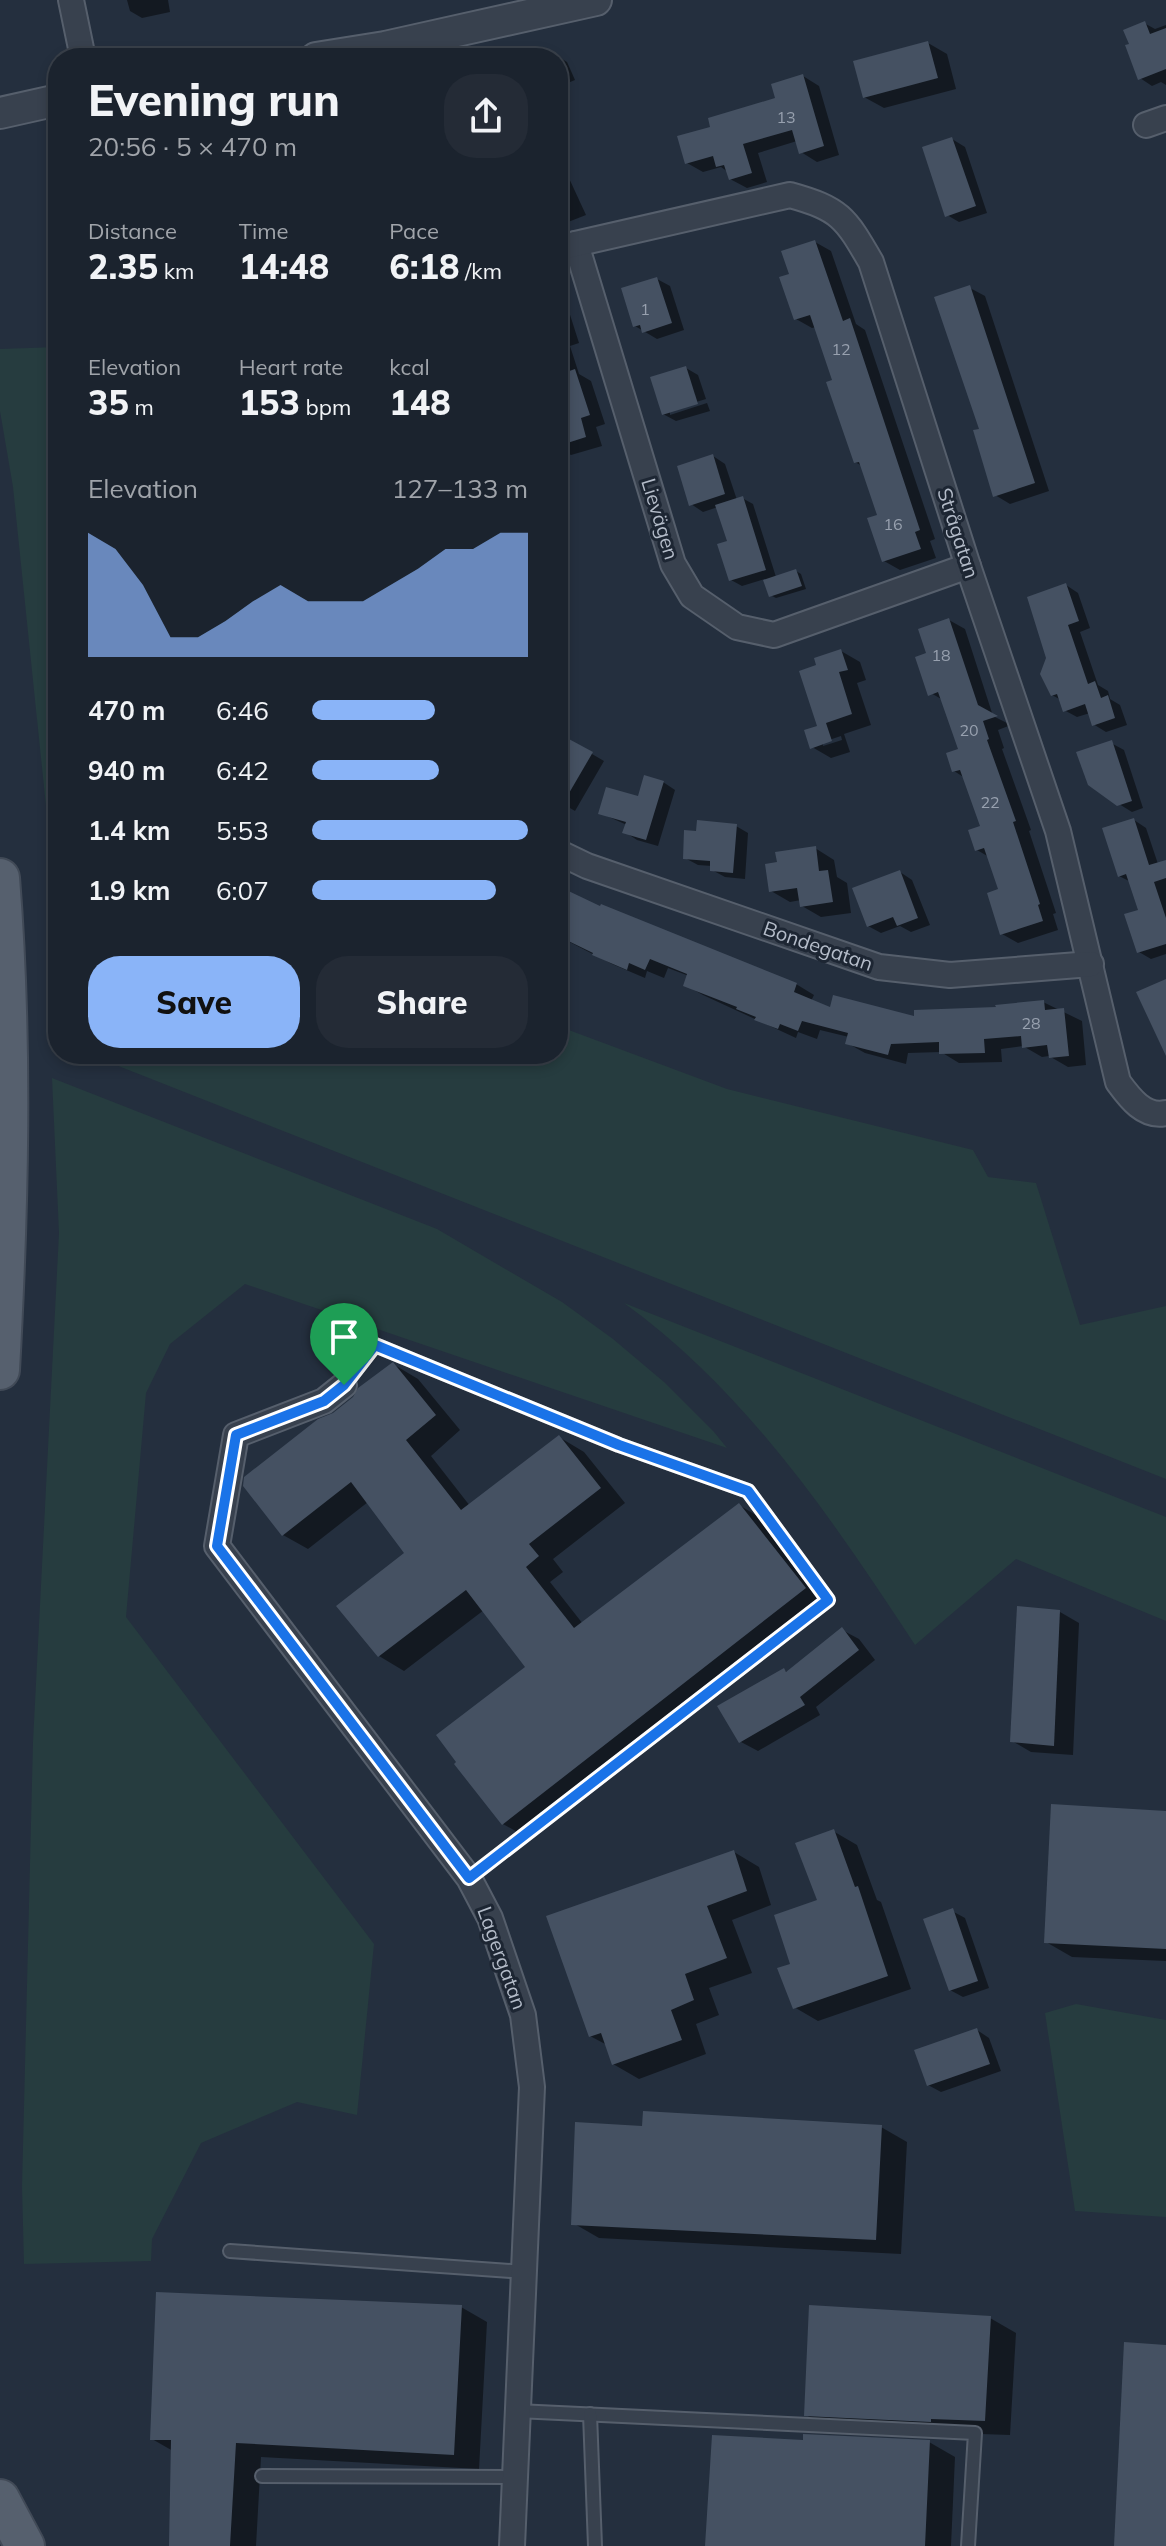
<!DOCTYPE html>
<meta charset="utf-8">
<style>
:root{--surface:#1b232e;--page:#242b36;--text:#f1f3f6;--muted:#a0a4aa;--line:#39404a;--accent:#8ab4f8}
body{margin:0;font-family:Mulish,sans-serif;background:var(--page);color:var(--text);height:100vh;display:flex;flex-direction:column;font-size:30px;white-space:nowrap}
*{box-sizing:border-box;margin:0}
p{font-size:26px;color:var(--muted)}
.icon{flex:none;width:44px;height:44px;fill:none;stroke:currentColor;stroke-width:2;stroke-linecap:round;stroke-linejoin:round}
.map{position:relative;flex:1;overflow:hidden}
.panel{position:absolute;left:48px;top:48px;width:520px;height:1016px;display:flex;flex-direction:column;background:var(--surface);border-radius:32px;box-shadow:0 4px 12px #0003,0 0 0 2px var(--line)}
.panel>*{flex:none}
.pin{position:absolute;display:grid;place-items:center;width:68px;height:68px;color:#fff;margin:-82px -34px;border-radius:50% 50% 50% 0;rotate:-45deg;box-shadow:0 0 8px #0007}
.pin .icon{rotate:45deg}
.round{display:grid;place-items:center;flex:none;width:84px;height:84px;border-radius:32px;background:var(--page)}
.head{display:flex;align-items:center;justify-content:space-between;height:136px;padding:0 40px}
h1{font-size:44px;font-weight:800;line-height:60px}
.metrics{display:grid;grid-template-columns:repeat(3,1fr);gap:12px;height:136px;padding:8px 40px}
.metrics div{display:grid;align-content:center}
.metrics b{font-size:34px;font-weight:800}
.metrics small{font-size:22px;font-weight:400}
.metrics p{font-size:22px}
.chart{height:224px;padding:16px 40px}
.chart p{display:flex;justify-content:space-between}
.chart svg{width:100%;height:144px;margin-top:8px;fill:var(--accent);opacity:.7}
.action{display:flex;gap:16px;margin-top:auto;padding:16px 40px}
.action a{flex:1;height:92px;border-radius:32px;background:var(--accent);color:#111;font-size:32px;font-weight:800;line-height:92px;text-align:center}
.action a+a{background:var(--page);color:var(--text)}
ul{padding:0 40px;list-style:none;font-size:26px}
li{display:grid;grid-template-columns:128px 96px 1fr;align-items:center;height:60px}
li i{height:20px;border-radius:10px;background:var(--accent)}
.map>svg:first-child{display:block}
.green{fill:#263c3f}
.shadow{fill:#0007;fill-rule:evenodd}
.building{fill:#455162}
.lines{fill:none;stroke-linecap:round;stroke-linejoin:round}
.service-casing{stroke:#565f6c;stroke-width:16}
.minor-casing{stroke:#565f6c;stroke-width:28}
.tertiary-casing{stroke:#565f6c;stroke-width:34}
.primary-casing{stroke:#414a57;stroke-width:42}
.service{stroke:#38414e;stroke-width:12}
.minor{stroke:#38414e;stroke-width:24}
.tertiary{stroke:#38414e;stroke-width:30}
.primary{stroke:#56606e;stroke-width:38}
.route-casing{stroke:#fff;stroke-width:16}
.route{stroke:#1a73e8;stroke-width:10}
.labels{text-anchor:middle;stroke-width:6;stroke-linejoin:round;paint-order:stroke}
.number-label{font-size:16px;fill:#98a1af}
.street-label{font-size:20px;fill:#b4bcc9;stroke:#1d2633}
</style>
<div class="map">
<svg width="1166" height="2546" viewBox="0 0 1166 2546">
<rect width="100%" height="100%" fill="#242f3e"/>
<!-- green -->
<g class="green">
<path d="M 58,347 L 58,1042 L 58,922 L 13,487 L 0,411 L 0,349 Z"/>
<path d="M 558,1026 L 727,1089 L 973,1150 L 988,1177 L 1036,1183 L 1080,1325 L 1166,1306 L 1166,1479 L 88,1054 L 558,1054 Z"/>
<path d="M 52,1078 L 437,1229 L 562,1302 L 613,1339 L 664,1382 L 714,1432 L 727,1448 L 245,1284 L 170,1344 L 146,1393 L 126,1617 L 374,1944 L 357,2115 L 297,2102 L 201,2143 L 152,2239 L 151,2261 L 24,2264 L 22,2187 L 33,1742 L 59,1233 Z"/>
<path d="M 624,1303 L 1166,1517 L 1166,1621 L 1016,1559 L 915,1645 C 833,1520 747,1392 624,1303 Z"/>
<path d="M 1076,2004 L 1166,2020 L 1166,2217 L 1075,2211 L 1045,2013 Z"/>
</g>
<!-- shadow -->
<g class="shadow">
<path d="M 127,0 L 168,0 L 170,12 L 142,18 L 130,11 Z"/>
<path d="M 1144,23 L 1155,29 L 1166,25 L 1166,85 L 1161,82 L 1152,86 L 1140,78 Z"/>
<path d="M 928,43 L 947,54 L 956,89 L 884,108 L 864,97 Z"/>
<path d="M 555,55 L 567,62 L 575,80 L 558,87 L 558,58 L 547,58 Z"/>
<path d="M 803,76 L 819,86 L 839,155 L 817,162 L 801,152 L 797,141 L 758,153 L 767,182 L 747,188 L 730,179 L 728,172 L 721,167 L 703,172 L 687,163 L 713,128 L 778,100 Z"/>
<path d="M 952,139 L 965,147 L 987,213 L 959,222 L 947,215 Z"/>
<path d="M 558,166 L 560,171 L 568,176 L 586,215 L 563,224 L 558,221 Z"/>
<path d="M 815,242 L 831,251 L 856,324 L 865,330 L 935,539 L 930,541 L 936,558 L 900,570 L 884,561 L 879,516 L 862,466 L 855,462 L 834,381 L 816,327 L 812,328 L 796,319 L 792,275 Z"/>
<path d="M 657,279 L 670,286 L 684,330 L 657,339 L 635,326 Z"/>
<path d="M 970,288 L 985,296 L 1049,491 L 1010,504 L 995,495 L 981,430 Z"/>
<path d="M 558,295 L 565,299 L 579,343 L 570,346 L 579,374 L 591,381 L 605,424 L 596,427 L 602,446 L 571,455 L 558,448 Z"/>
<path d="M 686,368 L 698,375 L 706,399 L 670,410 L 670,415 L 707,403 L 710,411 L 676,421 L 663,414 Z"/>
<path d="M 713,456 L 725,464 L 737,500 L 742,498 L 753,504 L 776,577 L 796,571 L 801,574 L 806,589 L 776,598 L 770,595 L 765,579 L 742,586 L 731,580 L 729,542 L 718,507 L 703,512 L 691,504 Z"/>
<path d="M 1066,585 L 1078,593 L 1090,628 L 1080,632 L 1098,685 L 1108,691 L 1110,699 L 1120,705 L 1127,725 L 1106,732 L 1093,724 L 1090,713 L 1077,717 L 1064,710 L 1061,700 L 1052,695 Z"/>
<path d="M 949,620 L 965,629 L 993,716 L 1011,725 L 998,730 L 1004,748 L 1002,749 L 1031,830 L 1029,831 L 1056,913 L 1053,914 L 1058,930 L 1018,943 L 1002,934 L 1000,891 L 989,857 L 977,850 L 982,827 L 965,778 L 954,771 L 960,751 L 943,700 L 929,692 L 929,654 Z"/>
<path d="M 841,651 L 860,662 L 866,680 L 857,683 L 871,725 L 844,734 L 850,752 L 831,758 L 812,747 L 820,727 L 819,666 ZM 841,736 L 842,740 L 823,746 L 823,742 Z"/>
<path d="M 568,740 L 604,761 L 575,811 L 558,801 L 558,751 L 561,753 Z"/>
<path d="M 1111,743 L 1124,750 L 1143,808 L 1132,812 L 1119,804 Z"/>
<path d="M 663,782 L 675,790 L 658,846 L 637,840 L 625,832 L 627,825 L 600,813 L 639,799 Z"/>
<path d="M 1134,820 L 1146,828 L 1160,870 L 1166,874 L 1166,954 L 1151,959 L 1139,952 L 1140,911 L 1131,882 L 1119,876 Z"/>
<path d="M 736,826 L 748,833 L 745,879 L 725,877 L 712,870 L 712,866 L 698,865 L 685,858 Z"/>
<path d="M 815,848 L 834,860 L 837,877 L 847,883 L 851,913 L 821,917 L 802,906 L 801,900 L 790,902 L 771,891 Z"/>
<path d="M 900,872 L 912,880 L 930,925 L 911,932 L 900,926 L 881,933 L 868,926 Z"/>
<path d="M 558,888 L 601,909 L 796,984 L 814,995 L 811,1001 L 831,1009 L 916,1018 L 1043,1002 L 1082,1021 L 1086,1065 L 1068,1067 L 1049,1056 L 1042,1057 L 1023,1046 L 1001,1049 L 1002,1062 L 959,1063 L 941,1052 L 908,1053 L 906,1064 L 865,1053 L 847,1043 L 849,1037 L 820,1030 L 817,1039 L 798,1032 L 796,1038 L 703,995 L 685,985 L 689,976 L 668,968 L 664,978 L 647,971 L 645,978 L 612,964 L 558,936 Z"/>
<path d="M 393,1364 L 418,1379 L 460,1430 L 431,1456 L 470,1506 L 559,1437 L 584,1452 L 625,1503 L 553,1559 L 563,1572 L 550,1582 L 583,1624 L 739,1505 L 764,1520 L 831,1604 L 528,1838 L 503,1824 L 528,1667 L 484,1610 L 404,1671 L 379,1656 L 407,1554 L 368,1502 L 308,1549 L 283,1535 L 334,1414 Z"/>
<path d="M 1060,1612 L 1079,1623 L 1073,1755 L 1031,1752 L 1012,1741 Z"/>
<path d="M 842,1630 L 859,1639 L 875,1660 L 816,1707 L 820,1715 L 758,1751 L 741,1742 L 784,1670 L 788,1673 Z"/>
<path d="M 1166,1813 L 1166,1961 L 1072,1957 L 1046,1942 Z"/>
<path d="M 833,1831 L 857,1845 L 877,1900 L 881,1902 L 911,1989 L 818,2021 L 794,2007 L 793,1965 L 819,1902 Z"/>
<path d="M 734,1852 L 759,1867 L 771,1905 L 732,1920 L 752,1973 L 709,1988 L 719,2015 L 696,2024 L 706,2054 L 639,2079 L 613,2064 L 607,2045 L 590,2036 Z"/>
<path d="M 952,1911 L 965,1918 L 989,1988 L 963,1997 L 950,1990 Z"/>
<path d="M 977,2030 L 989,2038 L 1001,2071 L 941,2092 L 928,2085 Z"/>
<path d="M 881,2127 L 907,2142 L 901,2254 L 599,2238 L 573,2223 L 644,2129 Z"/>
<path d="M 461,2307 L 487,2322 L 479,2469 L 261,2457 L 256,2546 L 171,2546 L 173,2451 L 152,2439 Z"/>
<path d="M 990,2318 L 1016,2333 L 1010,2435 L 832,2429 L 806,2415 Z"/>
<path d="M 805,2442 L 929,2442 L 955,2457 L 951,2546 L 707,2546 Z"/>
</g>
<!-- building -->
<g class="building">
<path d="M 1145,21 L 1150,34 L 1166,28 L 1166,69 L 1138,80 L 1125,45 L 1129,44 L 1123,30 Z"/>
<path d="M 928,41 L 938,78 L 863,98 L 853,61 Z"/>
<path d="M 803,74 L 824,146 L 799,154 L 792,130 L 743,144 L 752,173 L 729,180 L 724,165 L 716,167 L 713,156 L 685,164 L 677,136 L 710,127 L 708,118 L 775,98 L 771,84 Z"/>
<path d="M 952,137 L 976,206 L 945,217 L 922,147 Z"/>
<path d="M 815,240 L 843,321 L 850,318 L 920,530 L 915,532 L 921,549 L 882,562 L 867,518 L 877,515 L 859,462 L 854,463 L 826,382 L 832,380 L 810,315 L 794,320 L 779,277 L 789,274 L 781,251 Z"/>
<path d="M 657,277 L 672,323 L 642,333 L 640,325 L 633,327 L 621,288 Z"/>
<path d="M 970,285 L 1035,483 L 993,497 L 973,430 L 979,429 L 934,297 Z"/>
<path d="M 686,366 L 698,404 L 662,415 L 650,377 Z"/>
<path d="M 575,369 L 590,415 L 581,418 L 586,437 L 558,446 L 558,375 Z"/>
<path d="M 713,454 L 725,494 L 689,506 L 677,466 Z"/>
<path d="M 743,496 L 766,570 L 729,581 L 717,544 L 727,541 L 715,505 Z"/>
<path d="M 796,569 L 802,586 L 769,597 L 763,580 Z"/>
<path d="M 1066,583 L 1079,621 L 1068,625 L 1088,684 L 1095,681 L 1101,698 L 1108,695 L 1115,718 L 1092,726 L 1085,704 L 1063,712 L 1057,694 L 1051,696 L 1040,674 L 1046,658 L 1027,597 Z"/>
<path d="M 949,618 L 978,705 L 998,716 L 983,721 L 989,739 L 987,740 L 1016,821 L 1013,822 L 1040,904 L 1038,905 L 1043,921 L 1000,935 L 987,893 L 998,889 L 984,848 L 975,851 L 968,830 L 980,826 L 960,770 L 952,772 L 946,753 L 958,749 L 938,692 L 928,696 L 915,657 L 926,653 L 918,629 Z"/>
<path d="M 841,649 L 848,670 L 839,672 L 852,714 L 826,723 L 832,741 L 810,749 L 804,730 L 817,726 L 799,671 L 816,665 L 814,658 Z"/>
<path d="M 567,738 L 593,752 L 558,812 L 558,753 Z"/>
<path d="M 1112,740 L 1132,801 L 1117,806 L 1088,785 L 1076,752 Z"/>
<path d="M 644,775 L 664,781 L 646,840 L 622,833 L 626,822 L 598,814 L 606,787 L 638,796 Z"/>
<path d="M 1134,818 L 1149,865 L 1166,860 L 1166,878 L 1154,882 L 1166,918 L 1166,944 L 1137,953 L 1124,914 L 1138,910 L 1126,874 L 1118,877 L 1102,828 Z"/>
<path d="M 697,820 L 737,824 L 733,873 L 710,871 L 710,861 L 683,859 L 684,830 L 696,831 Z"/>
<path d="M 816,846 L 819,871 L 828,870 L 833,902 L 800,907 L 797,888 L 769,892 L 765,864 L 777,862 L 775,852 Z"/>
<path d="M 900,870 L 918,918 L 897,926 L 893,917 L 867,927 L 852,888 Z"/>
<path d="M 558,886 L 600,906 L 601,904 L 797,983 L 794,992 L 830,1007 L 833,995 L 914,1016 L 914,1010 L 996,1007 L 995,1005 L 1044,1000 L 1045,1010 L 1064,1008 L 1069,1056 L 1049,1058 L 1047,1045 L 1022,1048 L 1021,1036 L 984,1039 L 985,1053 L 939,1054 L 939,1042 L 891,1044 L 888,1055 L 845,1044 L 848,1033 L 802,1021 L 798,1031 L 780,1024 L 778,1029 L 754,1020 L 756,1017 L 736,1009 L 737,1007 L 683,986 L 687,974 L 650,959 L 645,970 L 629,963 L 627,970 L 592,955 L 593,953 L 558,936 Z"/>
<path d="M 1166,979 L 1166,1056 L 1136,992 Z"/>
<path d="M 393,1362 L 436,1415 L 406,1440 L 461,1510 L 559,1435 L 601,1488 L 529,1544 L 539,1556 L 526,1567 L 574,1628 L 739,1503 L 806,1588 L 502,1825 L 454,1764 L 456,1762 L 436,1735 L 525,1667 L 466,1590 L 378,1657 L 336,1606 L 404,1553 L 351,1482 L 282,1536 L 243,1486 L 244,1477 L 318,1419 L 333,1413 L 353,1397 L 358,1388 Z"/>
<path d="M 1017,1606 L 1060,1610 L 1054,1746 L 1010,1742 Z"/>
<path d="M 842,1627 L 859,1650 L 800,1697 L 805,1705 L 739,1743 L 717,1706 L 784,1668 L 786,1672 Z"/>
<path d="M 1051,1804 L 1166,1811 L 1166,1949 L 1044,1943 Z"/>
<path d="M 834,1829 L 855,1887 L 858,1886 L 888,1976 L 793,2009 L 777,1968 L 790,1964 L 774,1915 L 817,1900 L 795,1843 Z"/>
<path d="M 734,1850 L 747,1891 L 707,1906 L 727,1958 L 685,1974 L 694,2000 L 671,2010 L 682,2040 L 612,2065 L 601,2033 L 589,2037 L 546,1916 Z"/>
<path d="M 953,1908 L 978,1981 L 949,1991 L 923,1919 Z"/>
<path d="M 977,2028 L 990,2064 L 927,2086 L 914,2050 Z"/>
<path d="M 643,2111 L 882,2125 L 876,2240 L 571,2225 L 575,2122 L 642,2126 Z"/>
<path d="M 156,2292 L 462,2305 L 454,2455 L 236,2443 L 230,2546 L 169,2546 L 171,2440 L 150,2440 Z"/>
<path d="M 809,2305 L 991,2316 L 985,2421 L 931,2419 L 931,2422 L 804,2416 Z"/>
<path d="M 1124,2342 L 1166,2345 L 1166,2546 L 1114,2546 Z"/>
<path d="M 803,2434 L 930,2440 L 925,2546 L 705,2546 L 712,2435 L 803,2440 Z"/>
</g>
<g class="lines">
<!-- service casing -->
<g class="service-casing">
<g id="service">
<path d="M 344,1385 L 375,1345 L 619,1445 L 748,1491 L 828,1600 L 469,1878"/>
<path d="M 230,2251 L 524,2272"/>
<path d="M 517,2411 L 975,2433 L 968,2546"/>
<path d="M 590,2414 L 595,2546"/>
<path d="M 262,2476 L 514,2477"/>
</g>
</g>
<!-- minor casing -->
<g class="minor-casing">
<g id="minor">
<path d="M 71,0 L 83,58"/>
<path d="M 1146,125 L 1166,118"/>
<path d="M 576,244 L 673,564 L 692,596 L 737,627 L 774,635 L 968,566"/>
<path d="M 558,248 L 790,195 C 840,209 845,217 871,262 L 968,566 L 1058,831 L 1118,1082 C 1129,1097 1144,1118 1166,1113"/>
<path d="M 558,852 L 587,866 L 879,967 L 950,975 L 1091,964"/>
<path d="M 344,1385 L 324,1401 L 236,1435 L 217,1546 L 469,1878 L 490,1918 L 523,2015 L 532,2087 L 512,2546"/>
</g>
</g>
<!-- tertiary casing -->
<g class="tertiary-casing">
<g id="tertiary">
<path d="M 316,58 L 385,47 L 596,0"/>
<path d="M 0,113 L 58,100"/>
</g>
</g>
<!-- primary casing -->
<g class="primary-casing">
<g id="primary">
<path d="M 0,878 C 13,1042 9,1206 0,1370"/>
<path d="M 0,2499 L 25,2546"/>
</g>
</g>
<!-- service -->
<use href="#service" class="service"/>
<!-- minor -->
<use href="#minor" class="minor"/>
<!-- tertiary -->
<use href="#tertiary" class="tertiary"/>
<!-- primary -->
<use href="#primary" class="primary"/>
</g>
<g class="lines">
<!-- route casing -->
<g class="route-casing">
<path id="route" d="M 375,1345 L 619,1445 L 748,1491 L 828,1600 L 469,1878 L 217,1546 L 236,1435 L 324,1401 L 344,1385 Z"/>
</g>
<!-- route -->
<use href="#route" class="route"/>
</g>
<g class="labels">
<!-- number labels -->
<g class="number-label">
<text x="786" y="123">13</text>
<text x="645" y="315">1</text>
<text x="841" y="355">12</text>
<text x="893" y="530">16</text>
<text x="941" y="661">18</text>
<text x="969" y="736">20</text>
<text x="990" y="808">22</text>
<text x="1031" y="1029">28</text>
</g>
<!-- street labels -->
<g class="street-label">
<text transform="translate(660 519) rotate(73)" y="7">Lievägen</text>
<text transform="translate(958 533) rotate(72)" y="7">Strågatan</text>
<text transform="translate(818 946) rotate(19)" y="7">Bondegatan</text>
<text transform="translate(502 1958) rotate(70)" y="7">Lagergatan</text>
</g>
</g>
</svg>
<div class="pin" style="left:344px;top:1385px;background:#1e9e55"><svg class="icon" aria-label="arrive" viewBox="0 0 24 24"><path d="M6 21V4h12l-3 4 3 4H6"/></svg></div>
<section class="panel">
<div class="head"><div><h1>Evening run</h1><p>20:56 · 5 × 470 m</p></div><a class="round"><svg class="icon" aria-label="share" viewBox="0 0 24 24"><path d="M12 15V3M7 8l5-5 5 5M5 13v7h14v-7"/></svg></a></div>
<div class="metrics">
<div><p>Distance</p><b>2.35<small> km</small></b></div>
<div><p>Time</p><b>14:48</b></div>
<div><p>Pace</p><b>6:18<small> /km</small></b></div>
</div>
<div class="metrics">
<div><p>Elevation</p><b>35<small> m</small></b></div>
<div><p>Heart rate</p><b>153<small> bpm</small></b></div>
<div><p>kcal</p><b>148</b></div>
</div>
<div class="chart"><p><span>Elevation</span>127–133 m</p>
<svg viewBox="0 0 160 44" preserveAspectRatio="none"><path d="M0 44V6L10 11L20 22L30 38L40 38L50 33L60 27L70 22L80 27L90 27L100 27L110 22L120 17L130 11L140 11L150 6L160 6V44z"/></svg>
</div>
<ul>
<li><b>470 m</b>6:46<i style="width:57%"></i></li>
<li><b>940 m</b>6:42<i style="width:59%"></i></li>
<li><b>1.4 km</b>5:53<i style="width:100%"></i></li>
<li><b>1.9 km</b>6:07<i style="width:85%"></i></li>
</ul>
<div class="action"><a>Save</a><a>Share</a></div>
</section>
</div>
